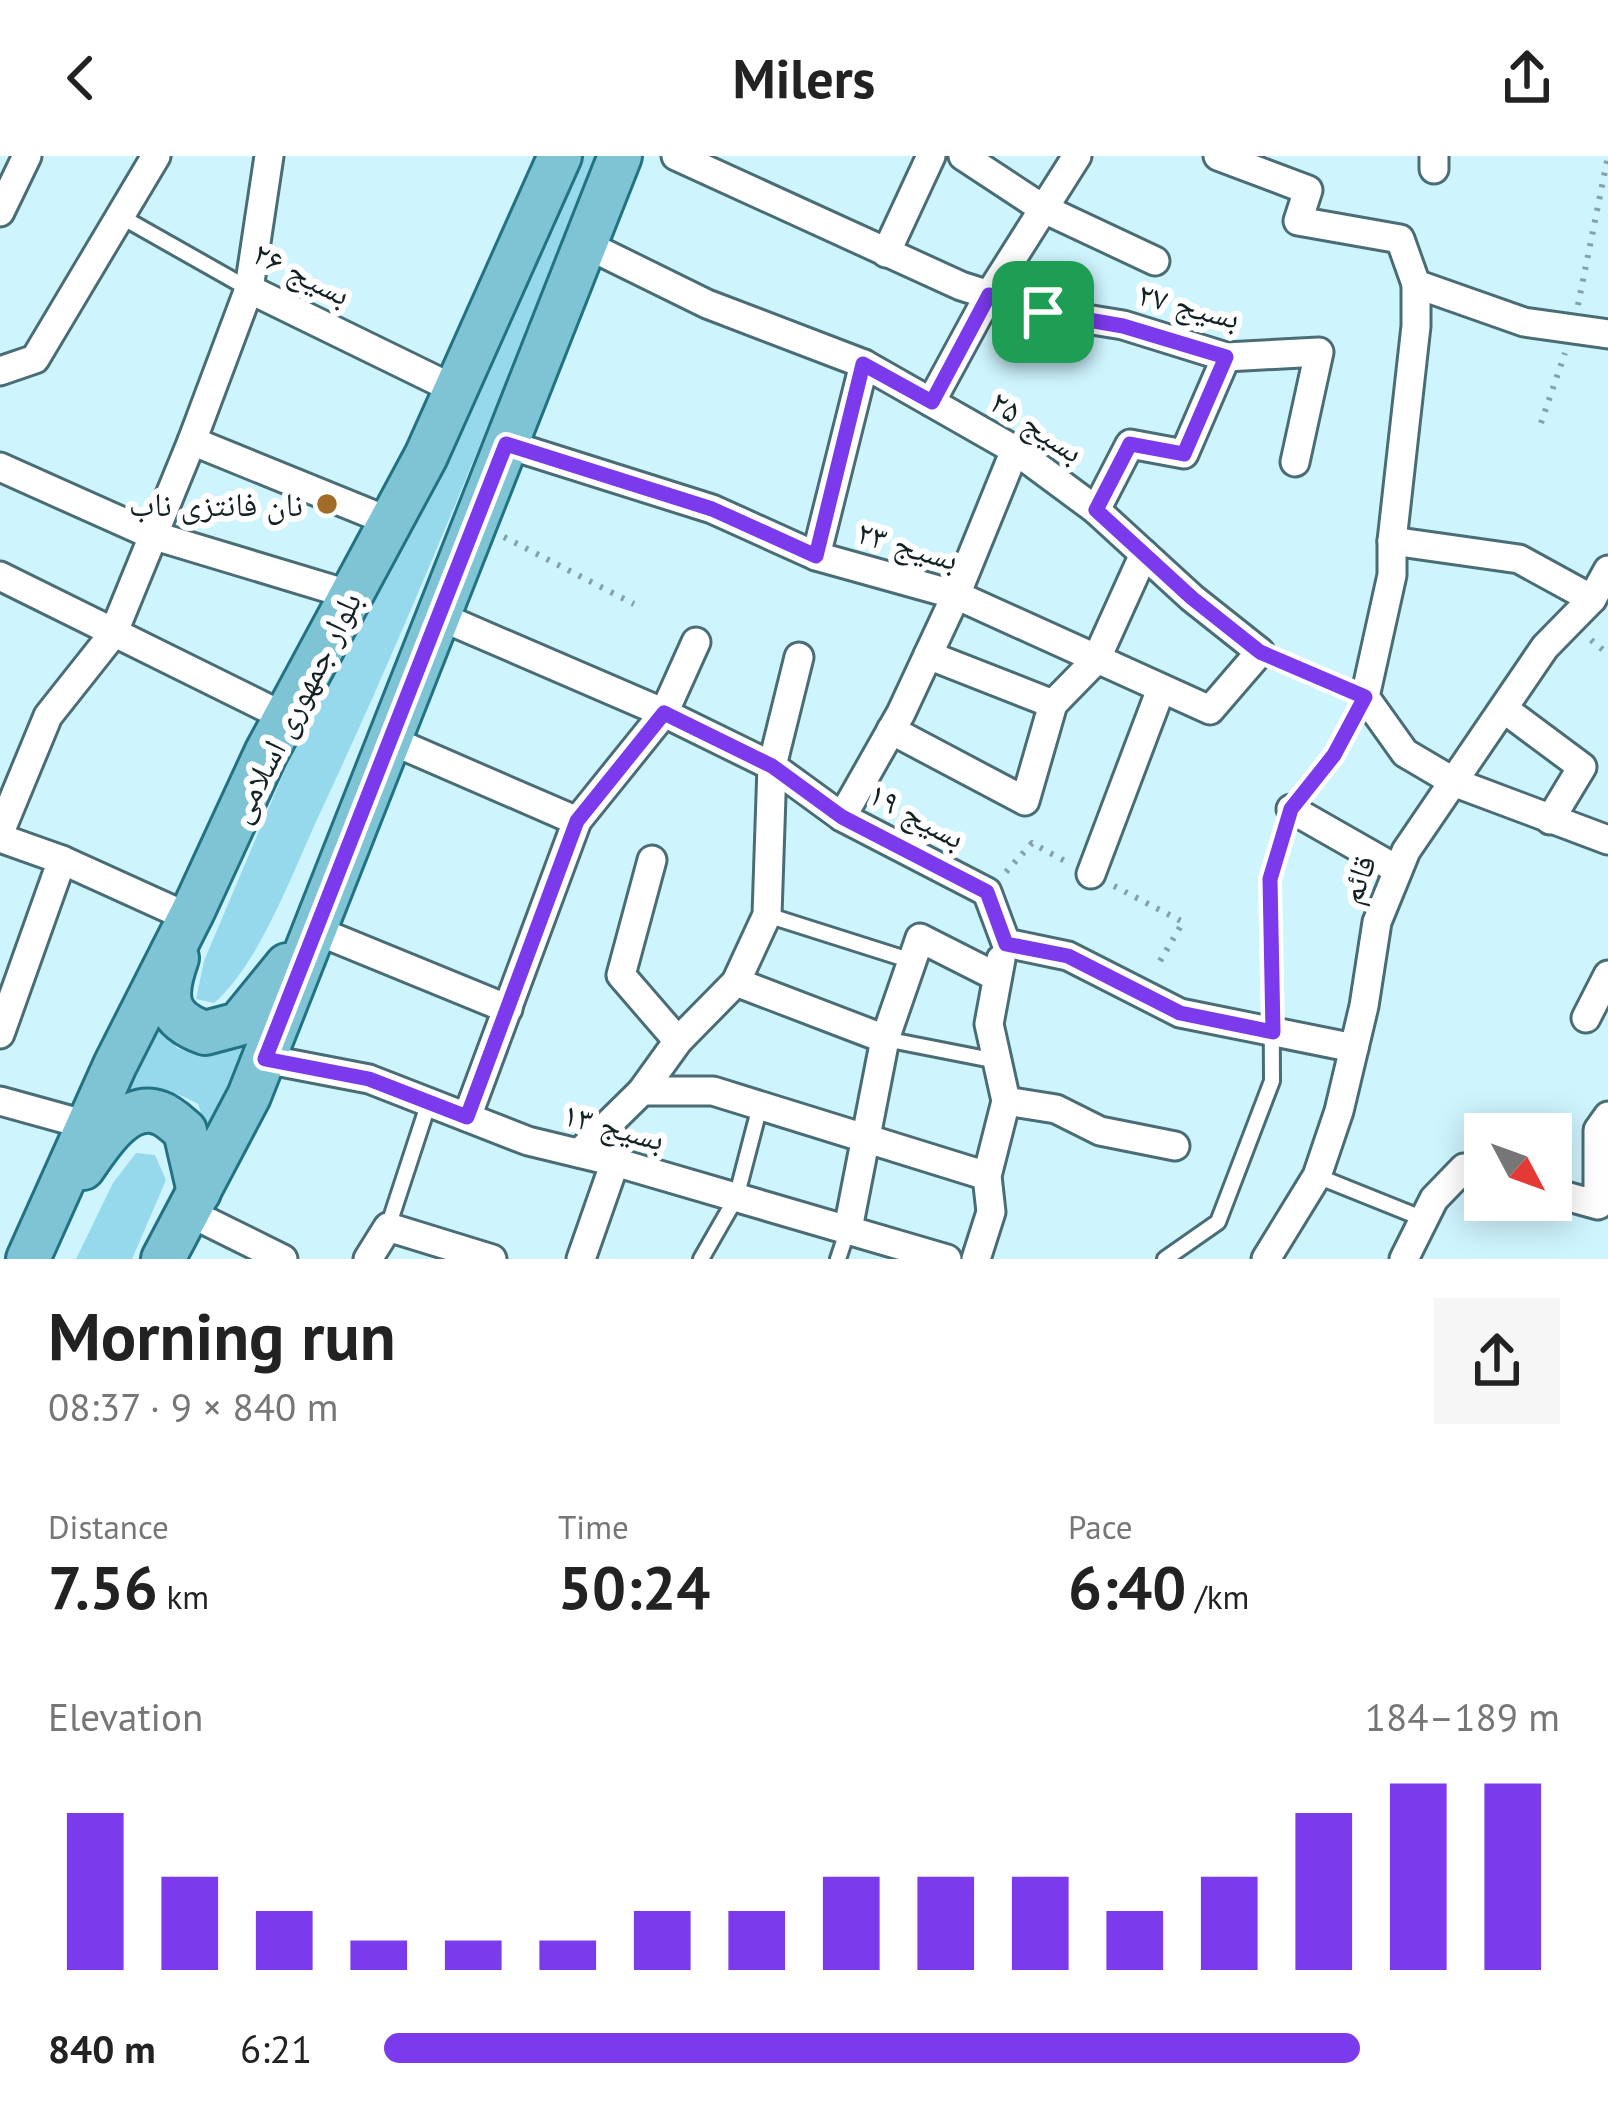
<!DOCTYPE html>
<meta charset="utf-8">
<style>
:root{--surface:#fff;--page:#f6f6f6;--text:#222;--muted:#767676;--accent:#7c3aed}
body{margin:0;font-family:"PT Sans","Noto Naskh Arabic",sans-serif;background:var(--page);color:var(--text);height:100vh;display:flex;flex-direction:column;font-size:45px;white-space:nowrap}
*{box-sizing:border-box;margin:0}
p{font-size:39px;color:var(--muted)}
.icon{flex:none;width:66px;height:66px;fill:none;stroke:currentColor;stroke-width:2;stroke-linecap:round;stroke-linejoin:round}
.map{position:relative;height:1103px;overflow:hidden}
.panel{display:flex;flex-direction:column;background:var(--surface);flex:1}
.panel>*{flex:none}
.needle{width:78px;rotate:131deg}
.fabs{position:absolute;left:1464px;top:957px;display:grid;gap:24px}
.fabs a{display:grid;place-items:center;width:108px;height:108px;border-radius:0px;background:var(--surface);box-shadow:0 6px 30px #0003;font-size:60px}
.pin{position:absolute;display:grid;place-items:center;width:102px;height:102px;color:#fff;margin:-51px;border-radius:24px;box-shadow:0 6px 18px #0006}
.round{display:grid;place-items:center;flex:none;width:126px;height:126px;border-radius:0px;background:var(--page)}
.head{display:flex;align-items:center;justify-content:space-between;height:204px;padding:0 48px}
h1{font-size:66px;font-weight:600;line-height:90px}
.figures{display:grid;grid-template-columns:repeat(3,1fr);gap:18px;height:204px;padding:12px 48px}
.figures div{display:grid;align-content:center}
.figures b{font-size:60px;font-weight:600}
.figures small{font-size:33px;font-weight:400}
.figures p{font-size:33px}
.chart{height:336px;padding:24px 48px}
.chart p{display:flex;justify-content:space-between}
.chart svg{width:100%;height:216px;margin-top:12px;stroke:var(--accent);stroke-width:6}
ul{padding:0 48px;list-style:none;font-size:39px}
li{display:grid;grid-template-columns:192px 144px 1fr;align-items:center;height:90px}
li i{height:30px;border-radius:15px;background:var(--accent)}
header{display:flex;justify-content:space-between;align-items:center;height:156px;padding:0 48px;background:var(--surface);font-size:54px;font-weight:600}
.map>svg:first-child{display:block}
.green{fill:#96d9ec}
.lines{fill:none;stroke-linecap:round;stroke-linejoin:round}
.lane-casing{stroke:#4a6c75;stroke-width:20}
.street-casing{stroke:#4a6c75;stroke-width:33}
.primary-casing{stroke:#227284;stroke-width:48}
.path{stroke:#84a1a9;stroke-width:6;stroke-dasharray:3 9;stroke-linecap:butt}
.lane{stroke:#fff;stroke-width:14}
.street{stroke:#fff;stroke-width:27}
.primary{stroke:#7fc4d4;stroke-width:42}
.route-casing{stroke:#fff;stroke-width:24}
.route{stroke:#7c3aed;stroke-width:15}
.poi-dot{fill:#a36b28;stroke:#fff;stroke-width:4.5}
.labels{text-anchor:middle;stroke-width:12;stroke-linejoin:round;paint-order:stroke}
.street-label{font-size:33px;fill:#142226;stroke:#fff}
.poi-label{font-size:33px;fill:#142226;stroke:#fff;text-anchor:end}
</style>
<header><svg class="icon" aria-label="back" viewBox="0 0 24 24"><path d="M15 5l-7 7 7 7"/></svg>Milers<svg class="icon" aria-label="share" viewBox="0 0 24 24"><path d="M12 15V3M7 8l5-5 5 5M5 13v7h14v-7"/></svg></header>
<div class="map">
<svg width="1608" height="1103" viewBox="0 0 1608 1103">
<rect width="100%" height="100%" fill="#cef4fe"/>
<!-- green -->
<g class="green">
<path d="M 584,0 L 598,0 C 507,220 421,442 320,657 C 294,713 259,809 214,847 L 196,843 L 204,805 L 311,552 L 462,261 L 533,118 Z"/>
<path d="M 160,861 L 177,892 C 209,904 225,899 253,882 L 207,974 L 198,948 C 165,929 147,933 115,952 Z"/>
<path d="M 136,997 L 155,999 L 166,1024 L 132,1103 L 76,1103 L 113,1027 Z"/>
</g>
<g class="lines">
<!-- lane casing -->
<g class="lane-casing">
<g id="lane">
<path d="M 120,60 L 249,133"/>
<path d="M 767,759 L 912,805"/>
<path d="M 885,883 L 997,905"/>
<path d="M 1317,1020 L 1424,1063"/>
<path d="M 388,1071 L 429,946"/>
<path d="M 701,1103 L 736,1042 L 760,950"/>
<path d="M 838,1103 L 848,1073"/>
<path d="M 1165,1103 L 1218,1066 L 1272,925 L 1271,723 L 1291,653 L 1334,599 L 1365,542"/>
</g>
</g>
<!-- street casing -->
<g class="street-casing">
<g id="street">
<path d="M 676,0 L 961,130 L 1043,156 L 1123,169 L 1226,201 L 1319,196 L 1295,306"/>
<path d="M 963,0 L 1042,52 L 1155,105"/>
<path d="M 1218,0 L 1308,34 L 1298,65 L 1400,83 L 1416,128 L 1524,166 L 1608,178"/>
<path d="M 1434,0 L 1434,13"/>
<path d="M 0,56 L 27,0"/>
<path d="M 886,97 L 931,0"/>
<path d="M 1416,128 L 1416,170 L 1392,385 L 1392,419 L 1365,541 L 1405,597 L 1456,627 L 1608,684"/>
<path d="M 249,133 L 456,234"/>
<path d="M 0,215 L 35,203 L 156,0"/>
<path d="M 931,246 L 989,139 L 1077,0"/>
<path d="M 192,285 L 391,366"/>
<path d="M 506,288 L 712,353 L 816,400 L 956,439 L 1210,554 L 1260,496 L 1192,442 L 1096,354 L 1015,294 L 864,208 L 707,148 L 585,88"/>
<path d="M 0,311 L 152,379 L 351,439"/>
<path d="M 1096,354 L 1130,288 L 1184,298 L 1226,201"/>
<path d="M 1392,385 L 1519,403 L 1592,443"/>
<path d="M 816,400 L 864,208"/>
<path d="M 0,420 L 285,561"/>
<path d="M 439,460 L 664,557 L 772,610 L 842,661 L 987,736 L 1006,787 L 1068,800 L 1180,857 L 1354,892"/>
<path d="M 928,499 L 1053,548"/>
<path d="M 1504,553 L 1582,611 L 1550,664"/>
<path d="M 891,574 L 1025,645 L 1053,548 L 1096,504 L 1144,398"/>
<path d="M 390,584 L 577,665"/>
<path d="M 1291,653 L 1398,714"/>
<path d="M 842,661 L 901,557 L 956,439 L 1015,294"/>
<path d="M 0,676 L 48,560 L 113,478 L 192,285 L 249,133 L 269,0"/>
<path d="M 0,682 L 62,704 L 190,762"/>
<path d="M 652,704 L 621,819 L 678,885"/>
<path d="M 1091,718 L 1161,533"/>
<path d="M 315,774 L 508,853"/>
<path d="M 736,826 L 885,883"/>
<path d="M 1586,862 L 1608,819"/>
<path d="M 0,878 L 62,704"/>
<path d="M 265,903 L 369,923 L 528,985 L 615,1006 L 947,1103"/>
<path d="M 642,935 L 713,935 L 987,1020"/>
<path d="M 0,945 L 87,969"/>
<path d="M 1006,945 L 1056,953 L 1100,975 L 1175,990"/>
<path d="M 467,961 L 577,665 L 664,557 L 696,486"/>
<path d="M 579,997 L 642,935 L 678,885 L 736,826 L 767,759 L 772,610 L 799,501"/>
<path d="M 1551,1036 L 1598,1049 L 1598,974 L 1608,960"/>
<path d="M 188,1056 L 283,1103"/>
<path d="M 848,1073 L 885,883 L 920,782 L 997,821"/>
<path d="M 368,1103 L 388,1071 L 492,1103"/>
<path d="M 581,1103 L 615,1006"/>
<path d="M 976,1103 L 991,1056 L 987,1020 L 1006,945 L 989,868 L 1001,803"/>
<path d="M 1266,1103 L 1317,1020 L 1339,955 L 1364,850 L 1377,766 L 1406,695 L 1545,491 L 1592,443 L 1608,414"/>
<path d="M 1404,1103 L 1434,1043 L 1464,1012 L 1485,1018"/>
</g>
</g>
<!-- primary casing -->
<g class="primary-casing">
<g id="primary">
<path d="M 177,802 C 164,839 163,862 205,877 L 239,868 L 287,809"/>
<path d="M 83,1012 C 99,989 126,944 160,957 C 169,960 178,969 185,975 L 199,1036"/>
<path d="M 28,1103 L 115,909 L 193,755 L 266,597 L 426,300 L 560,0"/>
<path d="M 163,1103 L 249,940 L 620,0"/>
</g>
</g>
<!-- path -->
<g class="path">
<path d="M 1578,149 L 1608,0"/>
<path d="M 1541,267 L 1565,197"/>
<path d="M 504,381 L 634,448"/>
<path d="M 1591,484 L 1608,498"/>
<path d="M 1286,507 L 1340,530"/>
<path d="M 1006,716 L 1032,687 L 1065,705"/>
<path d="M 1114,730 L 1183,766 L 1156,812"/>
</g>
<!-- lane -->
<use href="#lane" class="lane"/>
<!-- street -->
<use href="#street" class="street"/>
<!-- primary -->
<use href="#primary" class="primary"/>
</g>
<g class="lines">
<!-- route casing -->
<g class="route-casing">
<path id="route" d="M 989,139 L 1043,156 L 1123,170 L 1226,201 L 1184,298 L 1130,288 L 1096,354 L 1192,442 L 1260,496 L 1365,541 L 1334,599 L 1291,653 L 1270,723 L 1273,876 L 1180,857 L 1068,800 L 1006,788 L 987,736 L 842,661 L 772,610 L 664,557 L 577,665 L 467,961 L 369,923 L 265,903 L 506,288 L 712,353 L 816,400 L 863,208 L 932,246 Z"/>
</g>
<!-- route -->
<use href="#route" class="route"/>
</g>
<!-- markers -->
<circle class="poi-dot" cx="327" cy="348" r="12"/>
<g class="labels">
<!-- street labels -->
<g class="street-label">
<text transform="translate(302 117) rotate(26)" y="12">بسیج ۲۶</text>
<text transform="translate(1189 149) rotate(14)" y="12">بسیج ۲۷</text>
<text transform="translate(1037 270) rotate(33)" y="12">بسیج ۲۵</text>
<text transform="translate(908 389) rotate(16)" y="12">بسیج ۲۳</text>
<text transform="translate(294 551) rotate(-63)" y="12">بلوار جمهوری اسلامی</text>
<text transform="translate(917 659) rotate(28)" y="12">بسیج ۱۹</text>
<text transform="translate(1357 723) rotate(-69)" y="12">قائم</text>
<text transform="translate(614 970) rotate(15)" y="12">بسیج ۱۳</text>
</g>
<!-- poi labels -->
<g class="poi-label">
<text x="303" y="360">نان فانتزی ناب</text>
</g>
</g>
</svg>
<div class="fabs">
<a><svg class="needle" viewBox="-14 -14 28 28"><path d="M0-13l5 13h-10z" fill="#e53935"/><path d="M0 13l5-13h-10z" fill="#767676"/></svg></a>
</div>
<div class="pin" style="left:1043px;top:156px;background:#1e9e55"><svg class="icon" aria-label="arrive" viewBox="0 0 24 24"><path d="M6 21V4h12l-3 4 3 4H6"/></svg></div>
</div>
<section class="panel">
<div class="head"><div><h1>Morning run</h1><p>08:37 · 9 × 840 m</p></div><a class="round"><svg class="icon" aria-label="share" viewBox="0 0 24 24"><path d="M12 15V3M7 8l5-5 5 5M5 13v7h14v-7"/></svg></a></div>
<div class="figures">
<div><p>Distance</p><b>7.56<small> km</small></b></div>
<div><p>Time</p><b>50:24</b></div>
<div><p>Pace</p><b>6:40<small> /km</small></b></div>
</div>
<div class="chart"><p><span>Elevation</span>184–189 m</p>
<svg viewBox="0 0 160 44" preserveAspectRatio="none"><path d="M5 44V12M15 44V25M25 44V32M35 44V38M45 44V38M55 44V38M65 44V32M75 44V32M85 44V25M95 44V25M105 44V25M115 44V32M125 44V25M135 44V12M145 44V6M155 44V6"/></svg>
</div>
<ul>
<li><b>840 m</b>6:21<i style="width:83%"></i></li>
</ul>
</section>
